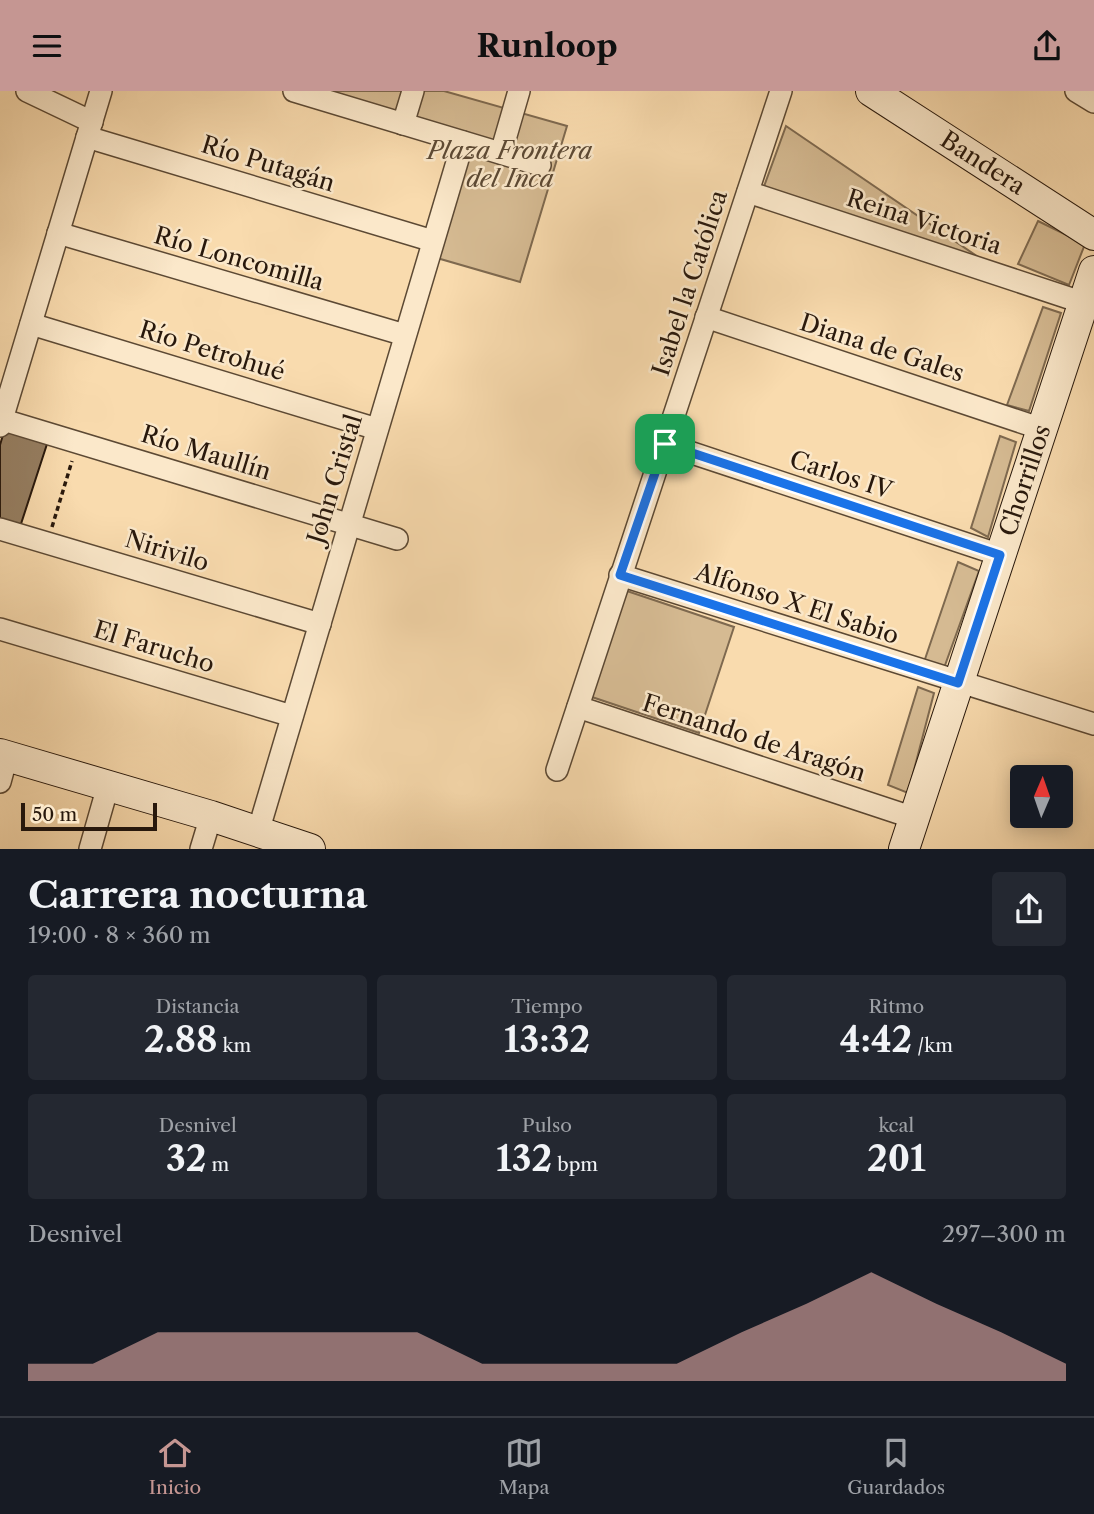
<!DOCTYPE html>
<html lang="es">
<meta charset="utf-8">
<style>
:root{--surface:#171b24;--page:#242831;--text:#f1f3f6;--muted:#9ea1a6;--line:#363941;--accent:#c59692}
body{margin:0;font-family:"Libre Caslon Text",serif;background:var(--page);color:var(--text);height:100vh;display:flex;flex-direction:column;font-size:26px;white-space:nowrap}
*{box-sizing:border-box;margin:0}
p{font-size:23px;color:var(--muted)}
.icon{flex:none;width:38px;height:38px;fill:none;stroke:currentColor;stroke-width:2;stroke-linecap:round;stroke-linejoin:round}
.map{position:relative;height:758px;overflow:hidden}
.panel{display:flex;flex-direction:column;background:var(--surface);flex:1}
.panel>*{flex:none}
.needle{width:46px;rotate:2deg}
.controls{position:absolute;left:1010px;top:674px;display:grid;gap:14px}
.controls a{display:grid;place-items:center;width:63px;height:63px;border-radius:7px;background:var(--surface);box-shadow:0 4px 18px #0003;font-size:35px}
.scale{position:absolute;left:21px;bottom:18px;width:136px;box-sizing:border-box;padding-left:7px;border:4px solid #28180c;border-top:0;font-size:19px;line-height:24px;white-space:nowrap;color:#28180c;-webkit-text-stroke:5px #fbe8ca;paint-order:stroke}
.pin{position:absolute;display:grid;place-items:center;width:60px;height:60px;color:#fff;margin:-30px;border-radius:14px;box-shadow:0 4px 10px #0006}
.round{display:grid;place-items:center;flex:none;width:74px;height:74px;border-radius:7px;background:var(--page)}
.head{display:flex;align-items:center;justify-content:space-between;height:119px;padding:0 28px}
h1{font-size:38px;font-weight:700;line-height:52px}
.metrics{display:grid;grid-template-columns:repeat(3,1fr);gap:10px;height:119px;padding:7px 28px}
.metrics div{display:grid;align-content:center;border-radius:7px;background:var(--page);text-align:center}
.metrics b{font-size:35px;font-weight:700}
.metrics small{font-size:19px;font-weight:400}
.metrics p{font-size:19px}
.chart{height:196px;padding:14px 28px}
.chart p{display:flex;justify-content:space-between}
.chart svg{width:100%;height:126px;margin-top:7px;fill:var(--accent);opacity:.7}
header{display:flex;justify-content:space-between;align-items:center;height:91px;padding:0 28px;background:var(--accent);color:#111;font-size:32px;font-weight:700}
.tab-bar{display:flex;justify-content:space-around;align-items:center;height:98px;border-top:2px solid var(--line);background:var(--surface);font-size:19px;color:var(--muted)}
.tab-bar a{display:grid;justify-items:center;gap:4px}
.tab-bar .on{color:var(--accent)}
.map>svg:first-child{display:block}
.green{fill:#d5ba92;stroke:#7e694f;stroke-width:2}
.building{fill:#957d60;stroke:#28180c;stroke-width:2}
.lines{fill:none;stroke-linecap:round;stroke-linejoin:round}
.street-casing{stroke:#5c4934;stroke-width:24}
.secondary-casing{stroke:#28180c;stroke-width:32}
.path{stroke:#28180c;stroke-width:3.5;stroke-dasharray:5 3.5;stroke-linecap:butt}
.street{stroke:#fbe8ca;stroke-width:21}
.secondary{stroke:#fbe8ca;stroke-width:30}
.route-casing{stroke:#fff;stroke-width:14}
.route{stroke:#1a73e8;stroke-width:9}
.labels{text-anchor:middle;stroke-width:5;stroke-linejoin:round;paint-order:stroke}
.park-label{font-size:24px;font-style:italic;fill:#5c4934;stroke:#fbe8ca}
.street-label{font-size:24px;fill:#28180c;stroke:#fbe8ca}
</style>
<header><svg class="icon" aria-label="menu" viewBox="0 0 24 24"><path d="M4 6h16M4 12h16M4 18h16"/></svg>Runloop<svg class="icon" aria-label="share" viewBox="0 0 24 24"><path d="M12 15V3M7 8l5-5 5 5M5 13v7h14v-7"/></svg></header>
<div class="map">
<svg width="1094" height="758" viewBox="0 0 1094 758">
<rect width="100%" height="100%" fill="#f9dbae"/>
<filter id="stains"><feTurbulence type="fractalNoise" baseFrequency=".00286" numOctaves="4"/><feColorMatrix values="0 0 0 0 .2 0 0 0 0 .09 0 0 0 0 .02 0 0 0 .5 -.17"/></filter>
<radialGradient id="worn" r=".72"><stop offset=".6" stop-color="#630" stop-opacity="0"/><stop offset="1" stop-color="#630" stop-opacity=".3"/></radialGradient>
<!-- green -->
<g class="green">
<path d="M 313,0 L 444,0 L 567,35 L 520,191 L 437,167 L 471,48 Z"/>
<path d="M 786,35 L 987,172 L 762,101 Z"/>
<path d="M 1038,130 L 1085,153 L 1069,194 L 1018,173 Z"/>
<path d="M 1043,216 L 1061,222 L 1029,320 L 1007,314 Z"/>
<path d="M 1000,345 L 1016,351 L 988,446 L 971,437 Z"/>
<path d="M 958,471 L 979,480 L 944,577 L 924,571 Z"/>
<path d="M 624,499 L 734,536 L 699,642 L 589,605 Z"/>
<path d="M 918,596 L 934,602 L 908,702 L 888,694 Z"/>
</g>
<!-- building -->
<path class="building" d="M 5,337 L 48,350 L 19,439 L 0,433 L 0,354 Z"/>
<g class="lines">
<!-- street casing -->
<g class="street-casing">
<g id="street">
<path d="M 27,0 L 92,31"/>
<path d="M 294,0 L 540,74"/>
<path d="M 1076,0 L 1094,11"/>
<path d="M 403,33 L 413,0"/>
<path d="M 87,46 L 433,150"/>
<path d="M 501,62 L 519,0"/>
<path d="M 748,101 L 1084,212"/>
<path d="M 58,142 L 405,244"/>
<path d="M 706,226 L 1042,338"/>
<path d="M 31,233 L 377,338"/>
<path d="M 0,328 L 397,448"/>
<path d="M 0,335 L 101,0"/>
<path d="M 665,353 L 1000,464"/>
<path d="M 0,438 L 320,533"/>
<path d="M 620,484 L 1094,633"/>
<path d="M 0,538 L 292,625"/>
<path d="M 578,616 L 914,727"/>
<path d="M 557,679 L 781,0"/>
<path d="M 0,691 L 7,665"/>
<path d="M 258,741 L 463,51"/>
<path d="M 90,758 L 108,695"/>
<path d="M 201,758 L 211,725"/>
</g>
</g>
<!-- secondary casing -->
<g class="secondary-casing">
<g id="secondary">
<path id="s1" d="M 871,0 L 1094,144"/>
<path d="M 0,663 L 211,725 L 310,758"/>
<path id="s2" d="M 904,758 L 1094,180"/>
</g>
</g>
<!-- path -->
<path class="path" d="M 52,436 L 72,370"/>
<!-- street -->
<use href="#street" class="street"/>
<!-- secondary -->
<use href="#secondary" class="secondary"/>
</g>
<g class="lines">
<!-- route casing -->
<g class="route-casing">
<path id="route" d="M 665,353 L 1000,464 L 958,592 L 620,484 Z"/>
</g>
<!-- route -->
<use href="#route" class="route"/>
</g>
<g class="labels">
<!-- park labels -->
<g class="park-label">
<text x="510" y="68">Plaza Frontera<tspan x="510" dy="28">del Inca</tspan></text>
</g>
<!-- street labels -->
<g class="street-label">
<text dy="8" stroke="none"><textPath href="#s1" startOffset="133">Bandera</textPath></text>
<text transform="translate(268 73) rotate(17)" y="8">Río Putagán</text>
<text transform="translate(924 131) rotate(18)" y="8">Reina Victoria</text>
<text transform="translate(239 168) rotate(16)" y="8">Río Loncomilla</text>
<text transform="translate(690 192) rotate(-72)" y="8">Isabel la Católica</text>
<text transform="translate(882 257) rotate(18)" y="8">Diana de Gales</text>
<text transform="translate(212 260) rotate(17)" y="8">Río Petrohué</text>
<text transform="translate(206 362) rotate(17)" y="8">Río Maullín</text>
<text transform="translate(841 384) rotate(18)" y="8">Carlos IV</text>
<text transform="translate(335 388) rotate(-73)" y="8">John Cristal</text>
<text dy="8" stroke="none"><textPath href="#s2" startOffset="388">Chorrillos</textPath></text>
<text transform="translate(167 460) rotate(17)" y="8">Nirivilo</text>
<text transform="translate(797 513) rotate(18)" y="8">Alfonso X El Sabio</text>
<text transform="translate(154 556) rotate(17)" y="8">El Farucho</text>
<text transform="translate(754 647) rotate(18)" y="8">Fernando de Aragón</text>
</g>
</g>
<rect width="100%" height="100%" filter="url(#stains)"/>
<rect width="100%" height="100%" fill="url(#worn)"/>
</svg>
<div class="controls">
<a><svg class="needle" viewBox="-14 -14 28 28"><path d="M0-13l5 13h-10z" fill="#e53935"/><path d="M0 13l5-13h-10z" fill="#9ea1a6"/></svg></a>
</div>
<div class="scale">50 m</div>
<div class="pin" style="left:665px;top:353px;background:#1e9e55"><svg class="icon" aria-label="arrive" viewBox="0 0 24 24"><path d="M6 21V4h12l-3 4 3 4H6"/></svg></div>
</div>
<section class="panel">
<div class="head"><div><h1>Carrera nocturna</h1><p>19:00 · 8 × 360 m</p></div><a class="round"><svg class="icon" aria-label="share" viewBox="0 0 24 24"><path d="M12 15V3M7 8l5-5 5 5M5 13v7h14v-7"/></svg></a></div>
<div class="metrics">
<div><p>Distancia</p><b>2.88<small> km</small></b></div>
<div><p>Tiempo</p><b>13:32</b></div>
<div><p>Ritmo</p><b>4:42<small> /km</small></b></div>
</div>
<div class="metrics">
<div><p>Desnivel</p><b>32<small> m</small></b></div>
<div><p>Pulso</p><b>132<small> bpm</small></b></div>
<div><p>kcal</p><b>201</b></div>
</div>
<div class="chart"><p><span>Desnivel</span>297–300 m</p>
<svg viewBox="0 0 160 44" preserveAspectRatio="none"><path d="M0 44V38L10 38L20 27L30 27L40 27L50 27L60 27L70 38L80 38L90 38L100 38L110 27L120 17L130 6L140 17L150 27L160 38V44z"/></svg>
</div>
</section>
<nav class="tab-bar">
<a class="on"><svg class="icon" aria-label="home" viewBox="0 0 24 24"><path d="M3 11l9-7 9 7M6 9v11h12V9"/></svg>Inicio</a>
<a><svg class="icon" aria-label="map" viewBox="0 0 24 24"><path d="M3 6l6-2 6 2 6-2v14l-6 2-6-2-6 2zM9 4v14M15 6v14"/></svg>Mapa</a>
<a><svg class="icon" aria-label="saved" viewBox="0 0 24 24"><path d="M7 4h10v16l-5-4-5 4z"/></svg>Guardados</a>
</nav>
